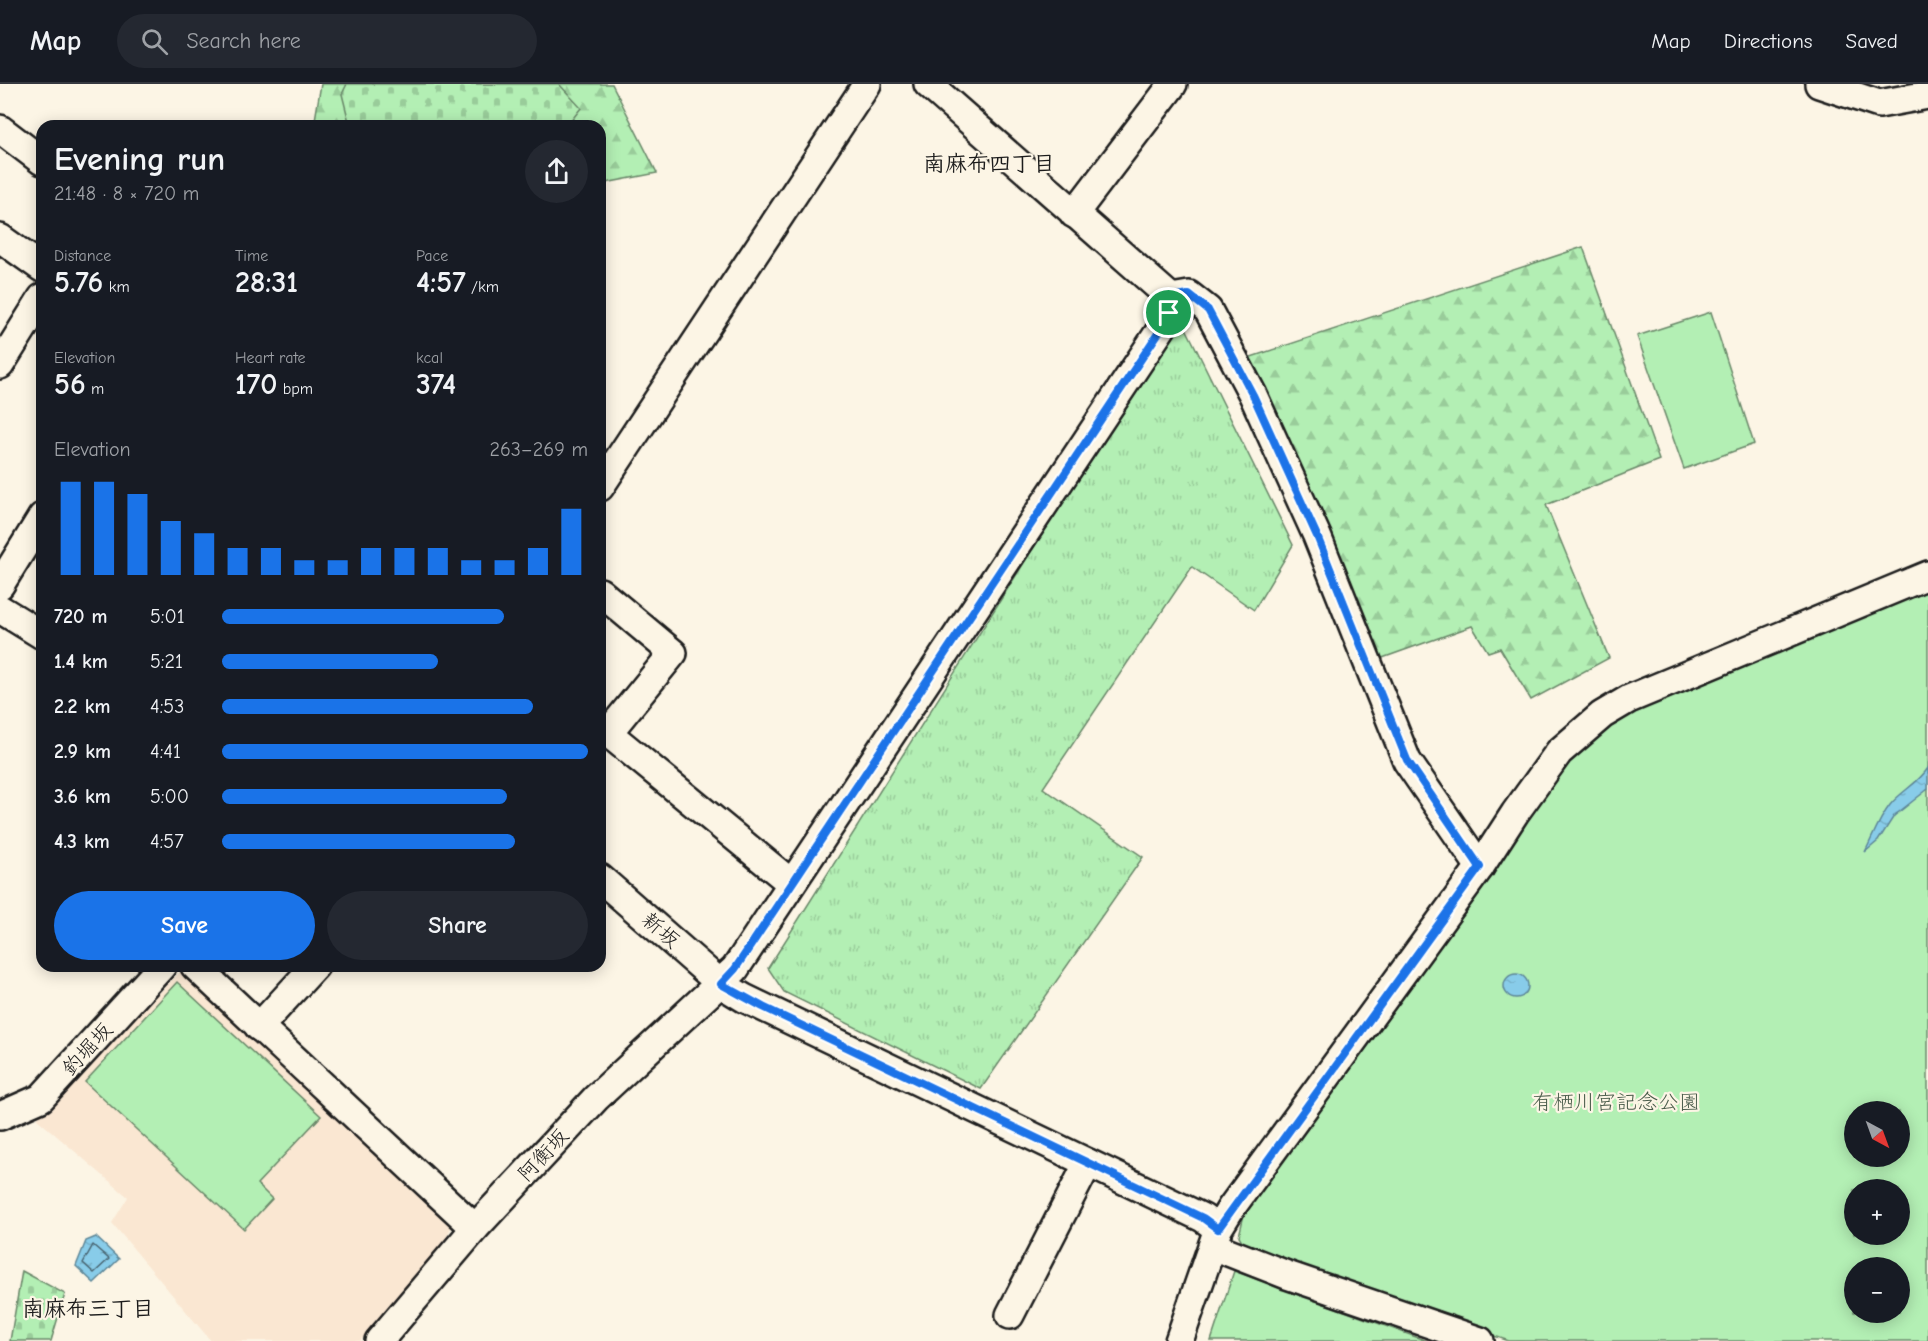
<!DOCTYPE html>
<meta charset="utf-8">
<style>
:root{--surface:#171b24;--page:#242831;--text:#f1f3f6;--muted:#9ea1a6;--line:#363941;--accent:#1a73e8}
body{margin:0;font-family:"Comic Neue","Klee One",sans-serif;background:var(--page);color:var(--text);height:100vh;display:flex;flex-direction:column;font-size:22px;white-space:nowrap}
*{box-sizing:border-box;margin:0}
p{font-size:20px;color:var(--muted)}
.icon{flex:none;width:33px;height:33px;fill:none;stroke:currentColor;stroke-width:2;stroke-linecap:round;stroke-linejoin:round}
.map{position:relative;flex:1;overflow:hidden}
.drawer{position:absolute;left:36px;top:36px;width:570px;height:852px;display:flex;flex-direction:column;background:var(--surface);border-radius:18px;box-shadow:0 3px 15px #0003}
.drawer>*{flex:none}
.needle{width:39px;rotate:139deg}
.tools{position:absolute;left:1844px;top:1017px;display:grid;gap:12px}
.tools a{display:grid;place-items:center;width:66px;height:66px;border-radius:50%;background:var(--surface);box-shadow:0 3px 15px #0003;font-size:30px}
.pin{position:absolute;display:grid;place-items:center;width:51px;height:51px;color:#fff;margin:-26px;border:3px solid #fff;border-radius:50%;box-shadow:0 2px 6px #0007}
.round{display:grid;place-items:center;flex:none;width:63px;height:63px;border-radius:32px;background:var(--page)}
.overview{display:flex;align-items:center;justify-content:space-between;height:102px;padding:0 18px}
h1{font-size:33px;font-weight:800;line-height:45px}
.figures{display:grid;grid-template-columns:repeat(3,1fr);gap:9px;height:102px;padding:6px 18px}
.figures div{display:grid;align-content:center}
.figures b{font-size:30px;font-weight:800}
.figures small{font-size:16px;font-weight:400}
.figures p{font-size:16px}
.chart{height:168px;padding:12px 18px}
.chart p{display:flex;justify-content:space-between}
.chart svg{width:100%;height:108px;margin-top:6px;stroke:var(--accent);stroke-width:6}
.button{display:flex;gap:12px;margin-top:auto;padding:12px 18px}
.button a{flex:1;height:69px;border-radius:36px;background:var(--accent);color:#fff;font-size:24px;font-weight:800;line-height:69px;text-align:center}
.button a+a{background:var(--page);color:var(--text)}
ul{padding:0 18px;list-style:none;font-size:20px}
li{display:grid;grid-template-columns:96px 72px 1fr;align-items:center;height:45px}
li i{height:15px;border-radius:8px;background:var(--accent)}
header{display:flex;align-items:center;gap:36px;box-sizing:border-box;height:84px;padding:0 30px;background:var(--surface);border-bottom:2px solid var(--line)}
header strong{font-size:28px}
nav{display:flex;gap:33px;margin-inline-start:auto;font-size:21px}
.search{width:420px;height:54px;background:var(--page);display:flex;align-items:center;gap:15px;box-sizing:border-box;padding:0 21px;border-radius:33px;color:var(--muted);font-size:22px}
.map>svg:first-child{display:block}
.built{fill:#fae7d2}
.grass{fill:url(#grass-tufts);stroke:#688668;stroke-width:1.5}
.forest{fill:url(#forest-firs);stroke:#688668;stroke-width:1.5}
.cemetery{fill:url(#cemetery-stones);stroke:#688668;stroke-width:1.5}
.green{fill:#b3efb4;stroke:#688668;stroke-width:1.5;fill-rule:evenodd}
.water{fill:url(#water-ripples);stroke:#5d8697;stroke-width:1.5}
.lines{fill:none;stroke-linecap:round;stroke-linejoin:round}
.shore{stroke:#47626e;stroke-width:1.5}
.minor-casing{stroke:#1c1c1c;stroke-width:32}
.minor{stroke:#fcf5e5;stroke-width:27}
.route-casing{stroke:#fff;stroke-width:12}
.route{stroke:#1a73e8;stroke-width:8}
.labels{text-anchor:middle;stroke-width:4.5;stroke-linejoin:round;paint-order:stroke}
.street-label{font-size:21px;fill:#1c1c1c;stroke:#fcf5e5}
.park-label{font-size:21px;fill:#495b4a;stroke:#fcf5e5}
.neighbourhood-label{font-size:22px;font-weight:bold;fill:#1c1c1c;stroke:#fcf5e5}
</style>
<header>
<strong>Map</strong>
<div class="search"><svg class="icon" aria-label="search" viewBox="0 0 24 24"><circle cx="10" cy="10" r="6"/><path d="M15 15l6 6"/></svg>Search here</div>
<nav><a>Map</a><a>Directions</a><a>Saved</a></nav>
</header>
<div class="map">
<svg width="1928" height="1257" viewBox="0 0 1928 1257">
<defs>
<pattern id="grass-tufts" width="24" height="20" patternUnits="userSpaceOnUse" patternTransform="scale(1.5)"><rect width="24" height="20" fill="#b3efb4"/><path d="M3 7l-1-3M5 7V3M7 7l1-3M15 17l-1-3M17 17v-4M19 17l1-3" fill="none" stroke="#99cc9a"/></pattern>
<pattern id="forest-firs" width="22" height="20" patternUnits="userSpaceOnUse" patternTransform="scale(1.5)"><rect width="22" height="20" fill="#b3efb4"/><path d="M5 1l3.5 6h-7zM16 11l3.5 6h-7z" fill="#99cc9a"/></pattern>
<pattern id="cemetery-stones" width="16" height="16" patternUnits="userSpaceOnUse" patternTransform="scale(1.5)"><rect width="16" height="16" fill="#b3efb4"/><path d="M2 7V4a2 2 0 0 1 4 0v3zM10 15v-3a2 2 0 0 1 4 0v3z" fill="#99cc9a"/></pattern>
<pattern id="water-ripples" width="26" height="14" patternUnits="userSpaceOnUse" patternTransform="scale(1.5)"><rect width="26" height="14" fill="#88cce9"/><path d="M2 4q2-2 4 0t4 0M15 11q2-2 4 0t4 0" fill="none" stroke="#75afc7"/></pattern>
</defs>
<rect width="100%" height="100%" fill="#fcf5e5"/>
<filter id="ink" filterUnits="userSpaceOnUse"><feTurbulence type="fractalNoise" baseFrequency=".0167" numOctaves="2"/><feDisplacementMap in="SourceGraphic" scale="12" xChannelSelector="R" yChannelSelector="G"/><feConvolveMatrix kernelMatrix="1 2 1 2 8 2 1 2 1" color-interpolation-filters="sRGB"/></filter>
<g filter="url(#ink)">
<!-- built -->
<path class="built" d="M 180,888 L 455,1136 L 441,1164 L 360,1257 L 211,1257 L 112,1139 L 128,1113 L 37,1035 Z"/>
<!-- grass -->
<path class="grass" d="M 1180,232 L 1293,461 L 1254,526 L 1192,483 L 1043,704 L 1143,773 L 981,1005 L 784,908 L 768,884 Z"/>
<!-- forest -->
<g class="forest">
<path d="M 321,0 L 612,0 L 657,89 L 600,100 L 600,42 L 314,42 Z"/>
<path d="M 1583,163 L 1659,376 L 1546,421 L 1609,574 L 1531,616 L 1500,564 L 1488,568 L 1472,542 L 1374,577 L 1242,276 Z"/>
</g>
<!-- cemetery -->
<g class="cemetery">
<path d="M 347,0 L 559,0 L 581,24 L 567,42 L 350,42 L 342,10 Z"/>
<path d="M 22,1187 L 65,1210 L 51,1257 L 10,1257 Z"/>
</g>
<!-- green -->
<g class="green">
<path d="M 1711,228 L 1754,360 L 1684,385 L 1637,252 Z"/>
<path d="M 1928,503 L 1928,1257 L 1509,1257 L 1249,1169 L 1239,1152 L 1246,1122 L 1541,711 L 1583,662 L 1632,622 ZM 1854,1028 L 1899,1028 L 1899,1072 L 1854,1072 ZM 1854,1106 L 1899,1106 L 1899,1150 L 1854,1150 ZM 1854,1184 L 1899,1184 L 1899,1228 L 1854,1228 Z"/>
<path d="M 177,898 L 321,1032 L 257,1100 L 272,1115 L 244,1145 L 85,998 Z"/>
<path d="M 1234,1187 L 1427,1257 L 1211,1257 Z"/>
</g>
<!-- water -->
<g class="water">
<path d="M 1928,684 L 1928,705 L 1894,732 L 1878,757 L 1865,768 C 1873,752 1879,735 1890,721 C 1901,707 1918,700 1928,684 Z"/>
<circle cx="1516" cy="902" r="12"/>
<path d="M 96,1153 L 119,1175 L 94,1199 L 76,1182 L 86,1157 Z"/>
</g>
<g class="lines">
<!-- shore -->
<path class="shore" d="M 93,1161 L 109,1175 L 94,1189 L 83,1179 Z"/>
<!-- minor casing -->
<g class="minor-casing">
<g id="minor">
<path d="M 928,0 L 1171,214"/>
<path d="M 1819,0 L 1879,20 L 1928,11"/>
<path d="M 0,45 L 42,77"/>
<path d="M 1074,130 L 1173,0"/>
<path d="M 0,154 L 42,184"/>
<path d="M 1171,214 L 1189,211 L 1208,226 L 1253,311 L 1317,452 L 1407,677 L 1480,783"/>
<path d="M 0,281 L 42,214"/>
<path d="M 600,403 L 867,0"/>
<path d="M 0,501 L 42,433"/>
<path d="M 600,508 L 673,569 L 608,649 L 791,799"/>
<path d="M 0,525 L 42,551"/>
<path d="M 600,794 L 721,900 L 744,914 L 1203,1134 L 1218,1145"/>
<path d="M 195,882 L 475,1144"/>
<path d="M 259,943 L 315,882"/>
<path d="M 0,1032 L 41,1014 L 162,882"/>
<path d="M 1213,1162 L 1287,1191 L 1480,1257"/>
<path d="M 1010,1231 L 1088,1079"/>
<path d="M 379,1257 L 475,1144 L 596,1014 L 735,885 L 1169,233 L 1171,214"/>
<path d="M 1179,1257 L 1218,1145 L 1231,1124 L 1480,783 L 1515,729 L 1559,668 L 1602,631 L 1629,615 L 1928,491"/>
</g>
</g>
<!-- minor -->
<use href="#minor" class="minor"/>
</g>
</g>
<g class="lines" filter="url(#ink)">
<!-- route casing -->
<g class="route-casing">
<path id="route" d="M 1189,211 L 1208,226 L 1253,311 L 1317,452 L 1407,676 L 1480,783 L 1218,1145 L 1203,1134 L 763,923 L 721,900 L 735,885 L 1169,233 L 1171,214 Z"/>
</g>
<!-- route -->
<use href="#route" class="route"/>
</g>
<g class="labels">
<!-- street labels -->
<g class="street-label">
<text transform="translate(661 846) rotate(41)" y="7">新坂</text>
<text transform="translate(87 965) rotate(-47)" y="7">釣堀坂</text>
<text transform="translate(543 1071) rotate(-47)" y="7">阿衡坂</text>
</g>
<!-- park labels -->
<g class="park-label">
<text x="1616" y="1025">有栖川宮記念公園</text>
</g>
<!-- neighbourhood labels -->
<g class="neighbourhood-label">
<text x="989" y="87">南麻布四丁目</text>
<text x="88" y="1232">南麻布三丁目</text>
</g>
</g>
</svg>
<div class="tools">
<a><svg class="needle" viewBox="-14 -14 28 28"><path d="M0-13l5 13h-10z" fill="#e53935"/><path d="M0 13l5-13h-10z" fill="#9ea1a6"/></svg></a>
<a>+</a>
<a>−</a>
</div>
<div class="pin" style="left:1169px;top:229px;background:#1e9e55"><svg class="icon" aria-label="arrive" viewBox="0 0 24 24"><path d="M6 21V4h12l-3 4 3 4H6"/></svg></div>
<section class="drawer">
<div class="overview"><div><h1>Evening run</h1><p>21:48 · 8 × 720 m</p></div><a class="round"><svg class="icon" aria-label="share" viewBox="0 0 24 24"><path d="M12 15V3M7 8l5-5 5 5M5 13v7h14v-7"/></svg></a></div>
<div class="figures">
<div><p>Distance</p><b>5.76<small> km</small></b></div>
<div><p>Time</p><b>28:31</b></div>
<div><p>Pace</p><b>4:57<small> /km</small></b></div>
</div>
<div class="figures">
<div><p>Elevation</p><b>56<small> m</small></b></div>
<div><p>Heart rate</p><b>170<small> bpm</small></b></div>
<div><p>kcal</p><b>374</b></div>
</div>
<div class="chart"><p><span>Elevation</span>263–269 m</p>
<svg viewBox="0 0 160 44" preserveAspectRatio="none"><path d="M5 44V6M15 44V6M25 44V11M35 44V22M45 44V27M55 44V33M65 44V33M75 44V38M85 44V38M95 44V33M105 44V33M115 44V33M125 44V38M135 44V38M145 44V33M155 44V17"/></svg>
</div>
<ul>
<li><b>720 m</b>5:01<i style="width:77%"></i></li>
<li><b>1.4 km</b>5:21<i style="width:59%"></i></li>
<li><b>2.2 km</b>4:53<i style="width:85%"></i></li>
<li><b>2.9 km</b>4:41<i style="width:100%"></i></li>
<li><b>3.6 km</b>5:00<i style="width:78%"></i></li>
<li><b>4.3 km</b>4:57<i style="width:80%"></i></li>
</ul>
<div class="button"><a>Save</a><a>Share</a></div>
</section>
</div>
